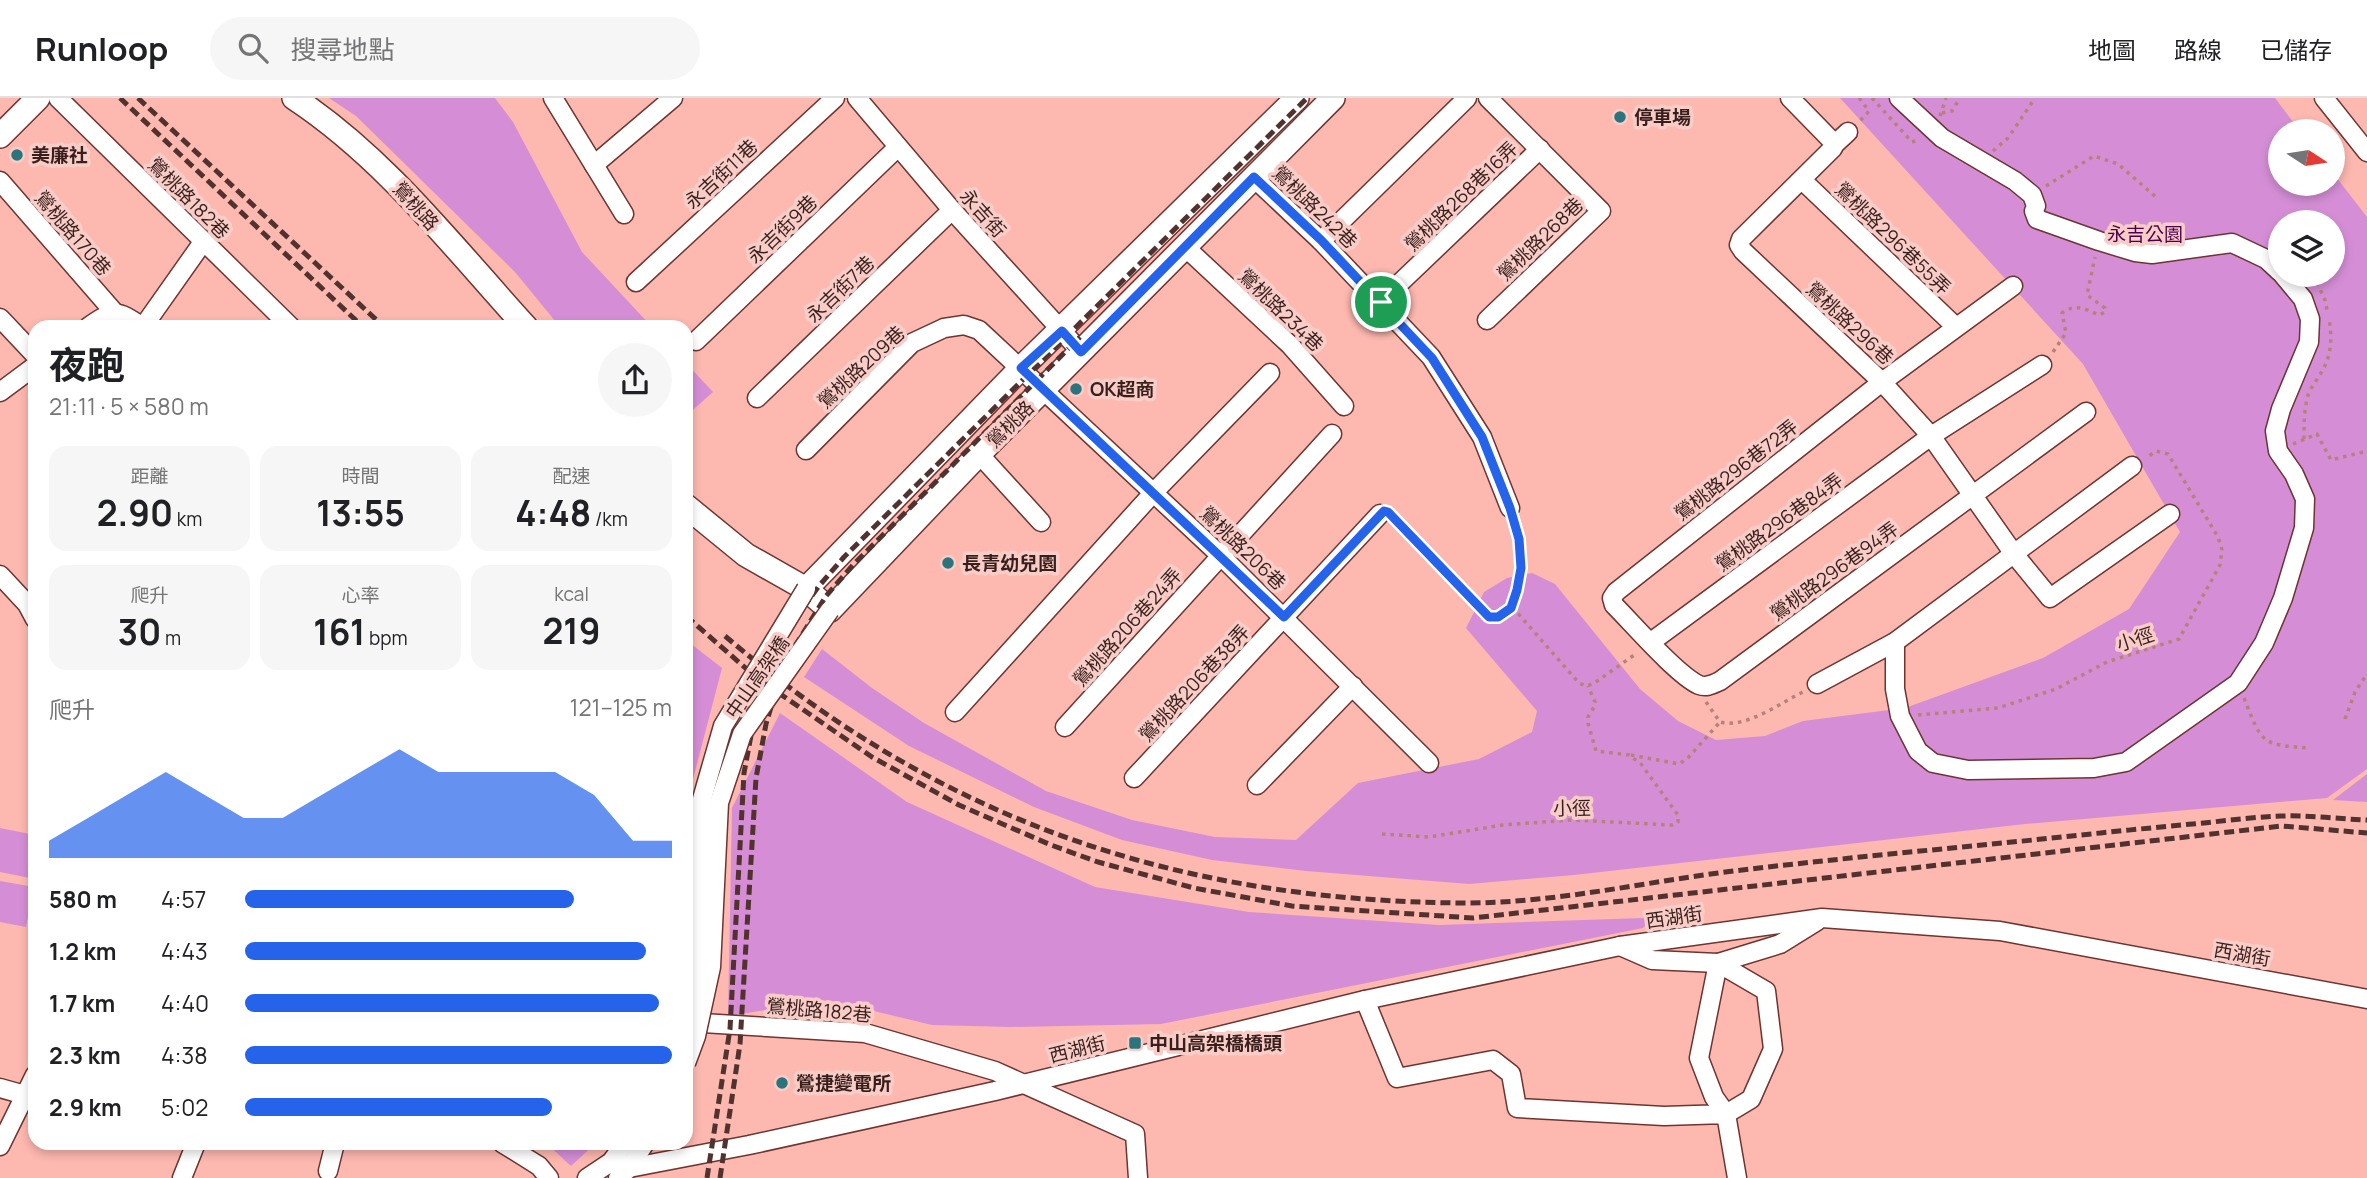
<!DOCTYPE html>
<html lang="zh-TW">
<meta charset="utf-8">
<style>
:root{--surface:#fff;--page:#f6f6f6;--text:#202124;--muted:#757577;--line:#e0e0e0;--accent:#2563eb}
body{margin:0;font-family:Manrope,"Noto Sans TC",sans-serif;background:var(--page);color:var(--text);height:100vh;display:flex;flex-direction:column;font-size:26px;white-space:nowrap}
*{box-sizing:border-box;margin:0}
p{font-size:23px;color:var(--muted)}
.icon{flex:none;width:38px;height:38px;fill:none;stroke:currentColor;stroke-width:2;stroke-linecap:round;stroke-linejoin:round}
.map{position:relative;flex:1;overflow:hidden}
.drawer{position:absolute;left:28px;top:222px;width:665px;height:830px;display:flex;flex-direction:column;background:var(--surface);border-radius:21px;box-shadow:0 4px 10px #0003}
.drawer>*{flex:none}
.needle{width:46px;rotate:102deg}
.buttons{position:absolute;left:2268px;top:21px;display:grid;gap:14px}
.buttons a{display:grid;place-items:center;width:77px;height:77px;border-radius:50%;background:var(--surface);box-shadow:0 4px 10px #0003;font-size:35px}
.pin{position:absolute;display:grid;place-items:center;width:60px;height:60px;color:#fff;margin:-30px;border:4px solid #fff;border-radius:50%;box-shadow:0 2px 7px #0007}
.round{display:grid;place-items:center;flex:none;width:74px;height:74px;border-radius:37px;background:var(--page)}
.headline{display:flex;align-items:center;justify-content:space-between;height:119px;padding:0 21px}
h1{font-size:38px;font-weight:700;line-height:52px}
.metrics{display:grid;grid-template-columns:repeat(3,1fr);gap:10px;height:119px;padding:7px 21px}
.metrics div{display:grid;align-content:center;border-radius:18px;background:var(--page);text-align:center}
.metrics b{font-size:35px;font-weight:700}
.metrics small{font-size:19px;font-weight:400}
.metrics p{font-size:19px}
.chart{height:196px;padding:14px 21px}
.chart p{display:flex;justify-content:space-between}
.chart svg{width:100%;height:126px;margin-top:7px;fill:var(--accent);opacity:.7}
ul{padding:0 21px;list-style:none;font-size:23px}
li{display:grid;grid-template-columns:112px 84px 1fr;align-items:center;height:52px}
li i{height:18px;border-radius:9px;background:var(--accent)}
header{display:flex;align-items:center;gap:42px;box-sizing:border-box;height:98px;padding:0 35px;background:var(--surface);border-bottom:2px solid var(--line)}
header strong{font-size:33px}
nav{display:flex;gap:38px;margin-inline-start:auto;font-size:24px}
.search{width:490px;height:63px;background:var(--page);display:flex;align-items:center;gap:18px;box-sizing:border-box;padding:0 24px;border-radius:38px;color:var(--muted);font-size:26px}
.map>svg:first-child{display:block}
.green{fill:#d58ed6;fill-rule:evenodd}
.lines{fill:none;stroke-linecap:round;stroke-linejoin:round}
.minor-casing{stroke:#6d3430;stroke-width:21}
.major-casing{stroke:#6d3430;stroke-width:26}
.path{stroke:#b7817b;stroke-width:3.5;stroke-dasharray:3.5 5;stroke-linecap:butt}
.minor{stroke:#fff;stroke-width:18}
.major{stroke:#fff;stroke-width:23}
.rail{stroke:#51322e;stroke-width:5;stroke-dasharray:10 5;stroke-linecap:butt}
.minor-bridge-casing{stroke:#6d3430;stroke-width:21;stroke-linecap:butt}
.minor-bridge{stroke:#fff;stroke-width:18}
.route-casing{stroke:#fff;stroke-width:14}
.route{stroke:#2563eb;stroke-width:9}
.poi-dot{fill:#2c747d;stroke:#f8cdc8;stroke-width:2.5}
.labels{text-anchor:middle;stroke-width:7;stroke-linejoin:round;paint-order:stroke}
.poi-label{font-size:19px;font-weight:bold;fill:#391f1c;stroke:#f8cdc8;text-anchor:start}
.street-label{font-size:19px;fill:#391f1c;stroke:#f8cdc8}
.park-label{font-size:19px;fill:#4b004e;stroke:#f8cdc8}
</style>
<header>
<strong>Runloop</strong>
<div class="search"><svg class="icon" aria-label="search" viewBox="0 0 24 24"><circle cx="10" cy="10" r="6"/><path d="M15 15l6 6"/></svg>搜尋地點</div>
<nav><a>地圖</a><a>路線</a><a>已儲存</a></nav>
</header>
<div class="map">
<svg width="2367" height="1080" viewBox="0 0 2367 1080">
<rect width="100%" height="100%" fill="#fdb8b0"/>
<!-- green -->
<g class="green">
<path d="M 329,0 L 495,0 L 513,24 L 582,154 L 652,229 L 560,229 L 515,174 L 356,18 Z"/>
<path d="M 1840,0 L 2275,0 L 2300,33 L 2280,33 L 2280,86 L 2333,86 L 2333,75 L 2367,119 L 2367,671 L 2327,700 L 2025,726 L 1574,777 L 1469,786 L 1306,773 L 1212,762 L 1122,742 L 1034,709 L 909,648 L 804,579 L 822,551 L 872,590 L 924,625 L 1046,693 L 1132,722 L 1215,739 L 1296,742 L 1358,685 L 1479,661 L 1532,634 L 1537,613 L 1466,530 L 1484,494 L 1507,480 L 1532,475 L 1555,486 L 1640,591 L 1678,623 L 1716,642 L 1765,638 L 1803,623 L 1905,610 L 2043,560 L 2129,511 L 2180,434 L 2083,266 ZM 2280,124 L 2333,124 L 2333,177 L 2280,177 Z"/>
<path d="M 686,265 L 713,294 L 686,318 Z"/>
<path d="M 686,542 L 722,570 L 686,708 Z"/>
<path d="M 780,615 L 907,704 L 1095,789 L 1249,814 L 1439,827 L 1643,820 L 1649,824 L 1643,830 L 1161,926 L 1010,929 L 932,927 L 828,902 L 728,918 L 732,710 Z"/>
<path d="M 2367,676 L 2367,704 L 2333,702 Z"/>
<path d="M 0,730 L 35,737 L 35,781 L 0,774 Z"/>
<path d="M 0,783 L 34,789 L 26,829 L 0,824 Z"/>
<path d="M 546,1045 L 596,1045 L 571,1068 Z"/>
</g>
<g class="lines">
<!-- minor casing -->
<g class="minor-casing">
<g id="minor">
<path d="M 58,0 L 291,229"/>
<path d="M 553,0 L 624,116"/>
<path d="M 857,0 L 952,112 L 1081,254"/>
<path d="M 1790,0 L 1833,44 L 1833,50 L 1741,141 L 1739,147 L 1743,153 L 1882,284 L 1931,338 L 2014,456 L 2050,500 L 2170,416"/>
<path d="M 1899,0 L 1942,40 L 2015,83 L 2032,97 L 2036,108"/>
<path d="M 2324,0 L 2367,54"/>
<path d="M 1834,47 L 1848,34"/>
<path d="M 594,67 L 673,0"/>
<path d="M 1253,79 L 1321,143 L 1431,259 L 1482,339 L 1510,410"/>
<path d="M 1802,82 L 1956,229"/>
<path d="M 0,83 L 114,214"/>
<path d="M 2034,113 L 2037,121 L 2099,143 L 2135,154 L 2152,156 L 2232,145 L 2266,161 L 2280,174"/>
<path d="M 1321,143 L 1467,0"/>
<path d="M 1184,148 L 1290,247 L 1344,308"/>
<path d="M 636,184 L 835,0"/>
<path d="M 2013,188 L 1882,284 L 1616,494 L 1612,500 L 1614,507 C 1633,526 1677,577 1699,587 C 1707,590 1713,586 1720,583 L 2086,314"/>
<path d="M 1381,203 L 1540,51"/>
<path d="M 0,220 L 35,257"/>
<path d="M 1487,222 L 1601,113 L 1488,0"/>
<path d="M 88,229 C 112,212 118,211 142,229"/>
<path d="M 143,229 L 203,144"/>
<path d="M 696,243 L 898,49"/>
<path d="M 0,294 L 35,268"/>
<path d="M 757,300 L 952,112"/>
<path d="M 806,352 L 912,245 L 944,230 L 964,227 L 979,232 L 1220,457 L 1429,665"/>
<path d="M 979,356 L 1041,424"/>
<path d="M 0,477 L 27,506 L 35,521"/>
<path d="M 1651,544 L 1931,338 L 2042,267"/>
<path d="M 1895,544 L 1895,591 L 1900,618 L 1918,653 L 1933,665 L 1968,672 L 2094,670 L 2126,664 L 2238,585 L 2264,545 L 2283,500 L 2304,430 L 2305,401 L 2294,376 L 2278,353 L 2275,333 L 2281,311 L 2309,244 L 2310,221 L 2303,201 L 2283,177"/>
<path d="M 1817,586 L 1895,544 L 2132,368"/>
<path d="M 955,614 L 1154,394 L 1270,275"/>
<path d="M 1065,629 L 1332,336"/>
<path d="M 1134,680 L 1380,416"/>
<path d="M 1257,687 L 1353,588"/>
<path d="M 1620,848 L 1652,862 L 1718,865 L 1780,846 L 1817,823"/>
<path d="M 1365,902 L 1397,980 L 1493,962 L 1511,976 L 1517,1010 L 1664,1018 L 1726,1016 L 1751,1001 L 1773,951 L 1766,893 L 1718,865 L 1699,960 L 1714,999 L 1726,1016 L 1737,1080"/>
<path d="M 686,924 L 865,935 L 995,973 L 1135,1036 L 1138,1080"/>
<path d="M 0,990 L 25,997"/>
<path d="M 502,1045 L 539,1068 L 549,1080"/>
<path d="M 0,1048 L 35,977"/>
<path d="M 611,1064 L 629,1070 L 749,1047 L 995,993 L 1365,902 L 1620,848 L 1822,820 L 2000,833 L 2367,901"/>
<path d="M 328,1073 L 335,1045"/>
<path d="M 182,1080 L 196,1045"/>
<path d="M 587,1080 L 611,1064 L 625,1045"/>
<path d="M 618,1080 L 629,1070 L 645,1045"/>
</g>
</g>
<!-- major casing -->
<g class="major-casing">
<g id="major">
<path d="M 294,0 C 385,60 453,149 526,229"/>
<path d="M 0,38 L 38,0"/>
<path d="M 686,408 L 746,457 L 806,491 L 830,512 L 979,356 L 1333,0"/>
<path d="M 806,491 L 1021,270 L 1297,0"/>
</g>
</g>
<!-- path -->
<g class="path">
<path d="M 1859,0 L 1869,13 L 1860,23"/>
<path d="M 1872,0 L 1912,44 L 1919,42"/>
<path d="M 1942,15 L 1952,13 L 1960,0"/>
<path d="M 1940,18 L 1946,0"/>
<path d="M 1993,53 L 2008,40 L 2035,0"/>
<path d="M 2046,88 L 2094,58 L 2118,66 L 2156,99"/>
<path d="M 2313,177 L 2325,202 L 2327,212"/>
<path d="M 2053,254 L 2066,235 L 2062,215 C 2075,205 2085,211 2099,217 L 2105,214 L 2105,210 L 2087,197 L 2095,159"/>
<path d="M 2304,341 C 2304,326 2304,312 2308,297 C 2311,289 2318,281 2322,273 C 2332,257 2332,239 2329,220"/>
<path d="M 2293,346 L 2317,336 L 2331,362 L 2367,353"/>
<path d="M 1395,421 L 1489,519 L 1498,519 L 1511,510 L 1515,512 L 1579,585 L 1586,588 L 1593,586 L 1637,555"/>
<path d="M 1511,510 C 1521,481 1523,454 1514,425"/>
<path d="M 2244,600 C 2262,645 2260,647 2310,650"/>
<path d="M 1706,604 L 1720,624 C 1746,631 1780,605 1803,594"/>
<path d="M 1918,617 L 1998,610 L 2056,591 L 2107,564 L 2179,541 L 2220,467 L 2222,452 L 2218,439 L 2168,356 L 2156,353 L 2146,360"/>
<path d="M 2345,621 L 2355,594 L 2367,576"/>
<path d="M 1631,657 L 1679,666 L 1687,661 L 1720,624"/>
<path d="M 1382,736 L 1429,739 L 1503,727 L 1571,722 L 1672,727 L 1678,724 L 1678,717 L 1641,666 L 1629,657 L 1596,653 L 1588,625 L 1588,619 L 1594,609 L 1595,604 L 1588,588"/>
</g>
<!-- minor -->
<use href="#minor" class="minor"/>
<!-- major -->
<use href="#major" class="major"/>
<!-- rail -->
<g class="rail">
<path d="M 120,0 L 363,229"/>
<path d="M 138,0 L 384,229"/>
<path d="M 686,518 L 757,580 L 872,659 L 959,707 L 1051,747 L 1098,764 L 1194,790 L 1292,808 L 1473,820 L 2282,728 L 2367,735"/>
<path d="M 725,538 C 943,724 1177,802 1460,805 C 1552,806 1643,784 1734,773 C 1833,761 1933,752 2033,742 C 2090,736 2147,730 2204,725 C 2230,722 2256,719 2281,718 C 2309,717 2339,721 2367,722"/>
<path d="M 707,1080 L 730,931 L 744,675 L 753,627 L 762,589 L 776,553 L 796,519 L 819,488 L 844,459 L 1307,0"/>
<path d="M 720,1080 L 740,946 L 756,680 L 766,626 L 784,566 L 826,498 L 853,467 L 1080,239"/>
</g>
<!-- minor-bridge casing -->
<g class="minor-bridge-casing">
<g id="minor-bridge">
<path d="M 686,912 L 694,868 L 702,701 L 723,628 L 806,491"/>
<path d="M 686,965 L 696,938 L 711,869 L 719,705 L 742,636 L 830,512"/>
</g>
</g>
<!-- minor-bridge -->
<use href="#minor-bridge" class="minor-bridge"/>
</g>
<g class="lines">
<!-- route casing -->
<g class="route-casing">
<path id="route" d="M 1254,79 L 1321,142 L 1432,260 L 1482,339 L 1510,410 L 1519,441 L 1521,470 L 1517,492 L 1511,510 L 1498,519 L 1489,519 L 1388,414 L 1384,413 L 1284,519 L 1021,270 L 1062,233 L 1081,254 Z"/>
</g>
<!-- route -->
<use href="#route" class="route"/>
</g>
<!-- markers -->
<g class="poi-dot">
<circle cx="1620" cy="19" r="7"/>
<circle cx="17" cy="57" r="7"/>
<circle cx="1076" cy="291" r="7"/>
<circle cx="948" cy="465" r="7"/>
<rect x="1128" y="938" width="14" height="14" rx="3.5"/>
<circle cx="782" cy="985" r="7"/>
</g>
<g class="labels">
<!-- poi labels -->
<g class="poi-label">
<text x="1634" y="26">停車場</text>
<text x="31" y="64">美廉社</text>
<text x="1090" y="298">OK超商</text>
<text x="962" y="472">長青幼兒園</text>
<text x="1149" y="952">中山高架橋橋頭</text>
<text x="796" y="992">鶯捷變電所</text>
</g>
<!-- street labels -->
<g class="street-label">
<text transform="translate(721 76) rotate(-43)" y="7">永吉街11巷</text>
<text transform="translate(1461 98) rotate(-44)" y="7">鶯桃路268巷16弄</text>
<text transform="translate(189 100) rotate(45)" y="7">鶯桃路182巷</text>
<text transform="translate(416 108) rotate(48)" y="7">鶯桃路</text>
<text transform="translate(1315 109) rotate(44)" y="7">鶯桃路242巷</text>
<text transform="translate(983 115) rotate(48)" y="7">永吉街</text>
<text transform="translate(782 131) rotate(-44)" y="7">永吉街9巷</text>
<text transform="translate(73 135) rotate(49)" y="7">鶯桃路170巷</text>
<text transform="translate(1893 140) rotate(44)" y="7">鶯桃路296巷55弄</text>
<text transform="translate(1540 141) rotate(-44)" y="7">鶯桃路268巷</text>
<text transform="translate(840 191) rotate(-44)" y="7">永吉街7巷</text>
<text transform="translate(1281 212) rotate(44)" y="7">鶯桃路234巷</text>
<text transform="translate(1850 225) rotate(43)" y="7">鶯桃路296巷</text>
<text transform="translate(861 269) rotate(-43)" y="7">鶯桃路209巷</text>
<text transform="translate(1010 326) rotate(-45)" y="7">鶯桃路</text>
<text transform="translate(1736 372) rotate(-38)" y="7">鶯桃路296巷72弄</text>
<text transform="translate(1779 424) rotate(-36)" y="7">鶯桃路296巷84弄</text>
<text transform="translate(1243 450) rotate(44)" y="7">鶯桃路206巷</text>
<text transform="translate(1834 473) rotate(-36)" y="7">鶯桃路296巷94弄</text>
<text transform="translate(1127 529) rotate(-48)" y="7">鶯桃路206巷24弄</text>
<text transform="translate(2135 541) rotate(-18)" y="7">小徑</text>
<text transform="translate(757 579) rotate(-55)" y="7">中山高架橋</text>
<text transform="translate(1194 585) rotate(-47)" y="7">鶯桃路206巷38弄</text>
<text transform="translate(1572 710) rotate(-1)" y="7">小徑</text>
<text transform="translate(1674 819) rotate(-8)" y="7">西湖街</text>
<text transform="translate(2242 856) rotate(10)" y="7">西湖街</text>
<text transform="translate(819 912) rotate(5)" y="7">鶯桃路182巷</text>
<text transform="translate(1077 951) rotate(-14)" y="7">西湖街</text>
</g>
<!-- park labels -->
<g class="park-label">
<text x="2145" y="143">永吉公園</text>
</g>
</g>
</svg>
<div class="buttons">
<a><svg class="needle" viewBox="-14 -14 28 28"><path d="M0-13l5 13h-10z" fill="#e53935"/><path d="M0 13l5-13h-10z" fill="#757577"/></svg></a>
<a><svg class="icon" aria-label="layers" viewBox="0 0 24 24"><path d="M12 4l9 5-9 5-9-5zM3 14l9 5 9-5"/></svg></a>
</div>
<div class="pin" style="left:1381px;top:204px;background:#1e9e55"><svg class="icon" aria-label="arrive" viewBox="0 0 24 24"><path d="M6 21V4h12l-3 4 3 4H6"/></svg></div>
<section class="drawer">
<div class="headline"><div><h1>夜跑</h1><p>21:11 · 5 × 580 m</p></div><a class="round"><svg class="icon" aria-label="share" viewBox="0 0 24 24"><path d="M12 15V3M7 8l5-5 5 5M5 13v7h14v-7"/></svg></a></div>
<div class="metrics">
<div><p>距離</p><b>2.90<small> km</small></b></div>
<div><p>時間</p><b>13:55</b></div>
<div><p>配速</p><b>4:48<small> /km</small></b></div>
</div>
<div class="metrics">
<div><p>爬升</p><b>30<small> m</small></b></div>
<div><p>心率</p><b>161<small> bpm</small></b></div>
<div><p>kcal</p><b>219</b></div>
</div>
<div class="chart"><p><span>爬升</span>121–125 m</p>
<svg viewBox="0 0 160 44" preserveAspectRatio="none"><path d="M0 44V38L10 30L20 22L30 14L40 22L50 30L60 30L70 22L80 14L90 6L100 14L110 14L120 14L130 14L140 22L150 38L160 38V44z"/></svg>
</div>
<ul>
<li><b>580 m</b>4:57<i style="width:77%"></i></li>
<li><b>1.2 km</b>4:43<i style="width:94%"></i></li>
<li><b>1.7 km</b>4:40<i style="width:97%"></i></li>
<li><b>2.3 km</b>4:38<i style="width:100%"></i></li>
<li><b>2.9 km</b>5:02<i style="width:72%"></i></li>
</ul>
</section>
</div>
